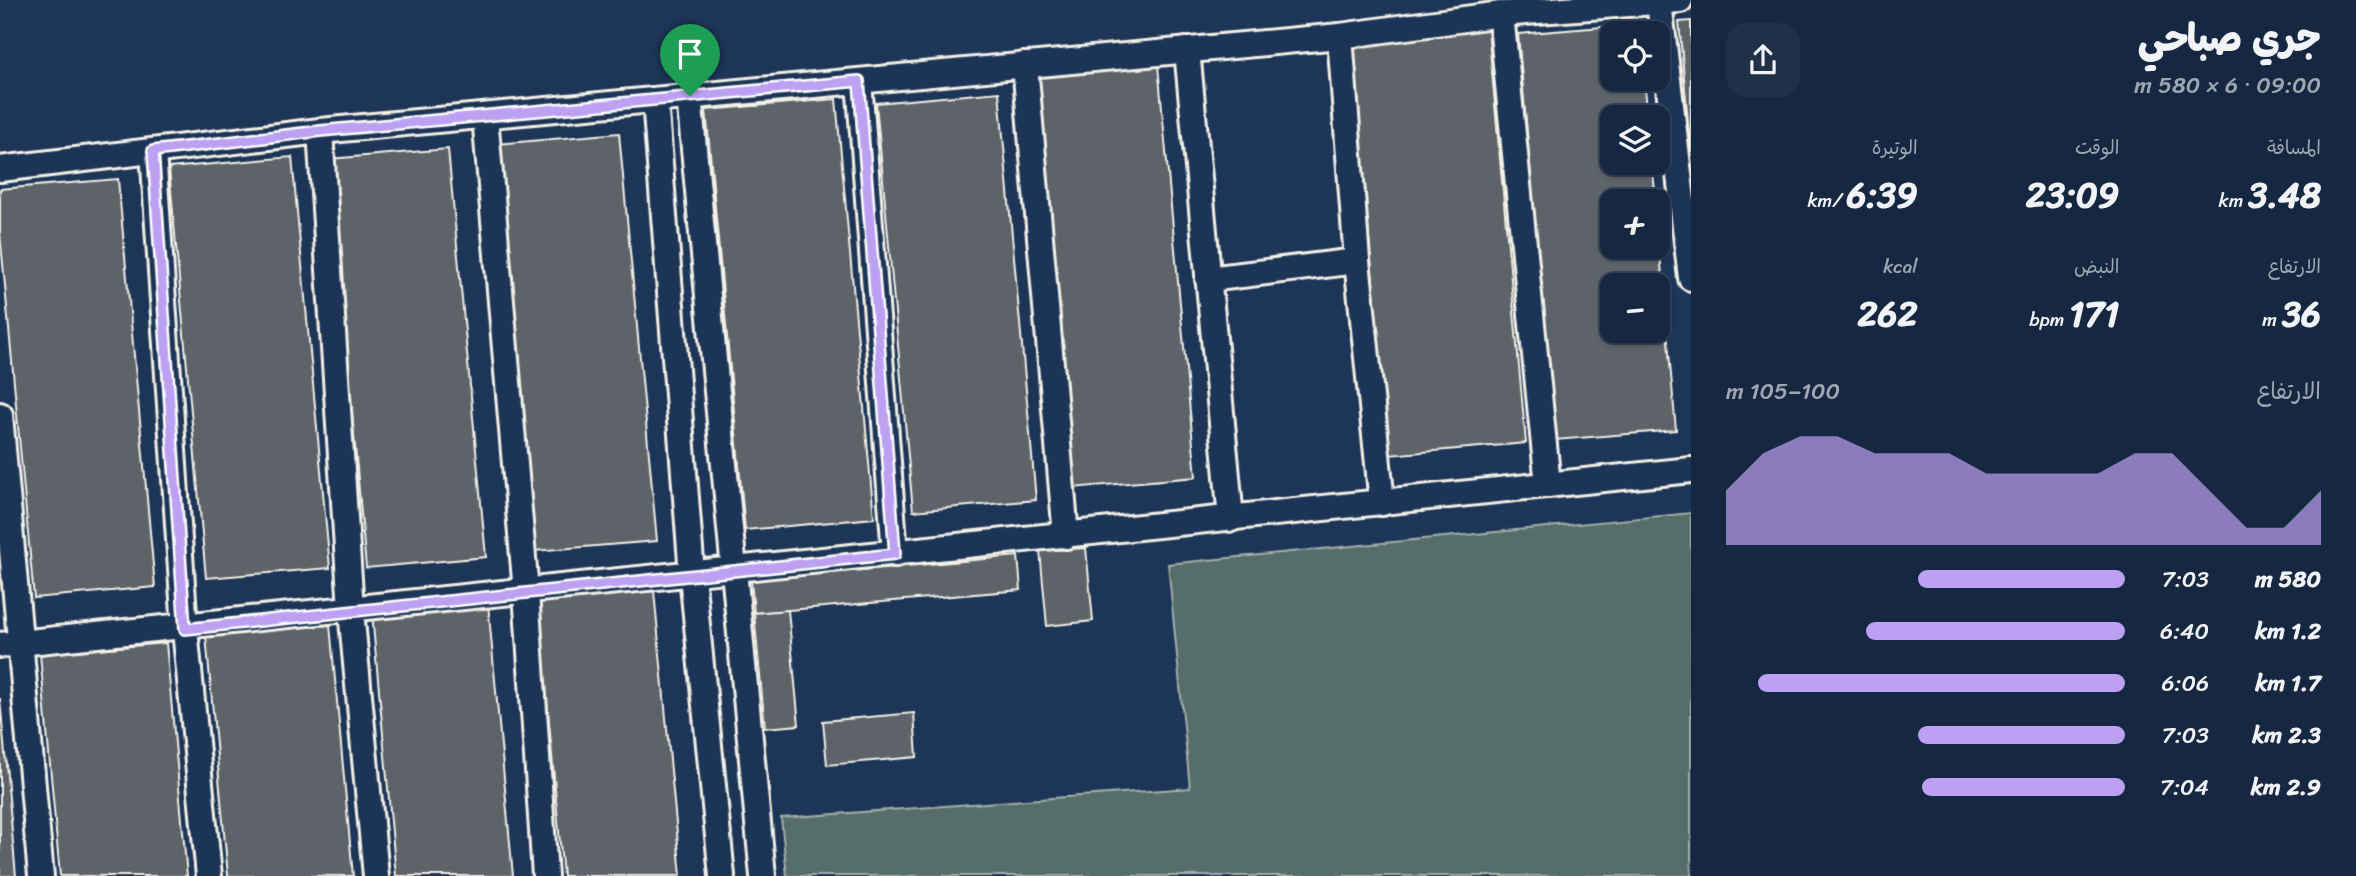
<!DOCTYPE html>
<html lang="ar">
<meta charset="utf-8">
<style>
:root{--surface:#162841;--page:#1f3048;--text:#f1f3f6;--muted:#9ea6b1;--line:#35445a;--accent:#bca0f2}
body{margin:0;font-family:Sriracha,"Playpen Sans Arabic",sans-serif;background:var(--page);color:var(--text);direction:rtl;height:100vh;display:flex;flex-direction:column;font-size:26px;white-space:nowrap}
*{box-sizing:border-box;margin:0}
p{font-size:23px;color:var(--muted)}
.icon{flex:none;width:38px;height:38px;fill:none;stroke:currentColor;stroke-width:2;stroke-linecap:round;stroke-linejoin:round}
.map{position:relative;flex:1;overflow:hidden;direction:ltr}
.panel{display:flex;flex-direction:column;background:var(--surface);width:665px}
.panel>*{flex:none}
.controls{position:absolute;left:1600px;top:21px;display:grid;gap:14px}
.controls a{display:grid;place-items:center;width:70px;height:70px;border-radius:14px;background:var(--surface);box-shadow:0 2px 5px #0004,0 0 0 2px var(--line);font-size:35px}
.pin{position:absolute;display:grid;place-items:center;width:60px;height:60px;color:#fff;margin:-72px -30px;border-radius:50% 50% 50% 0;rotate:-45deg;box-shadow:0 0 7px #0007}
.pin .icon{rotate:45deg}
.round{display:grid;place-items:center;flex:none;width:74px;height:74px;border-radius:21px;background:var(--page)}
.summary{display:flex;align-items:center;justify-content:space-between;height:119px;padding:0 35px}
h1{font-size:38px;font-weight:800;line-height:52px}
.metrics{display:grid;grid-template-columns:repeat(3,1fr);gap:10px;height:119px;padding:7px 35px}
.metrics div{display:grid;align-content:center}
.metrics b{font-size:35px;font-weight:800}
.metrics small{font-size:19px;font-weight:400}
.metrics p{font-size:19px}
.chart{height:196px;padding:14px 35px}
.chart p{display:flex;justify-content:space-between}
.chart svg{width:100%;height:126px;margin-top:7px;fill:var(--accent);opacity:.7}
ul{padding:0 35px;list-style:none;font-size:23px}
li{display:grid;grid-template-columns:112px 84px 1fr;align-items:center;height:52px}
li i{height:18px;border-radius:9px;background:var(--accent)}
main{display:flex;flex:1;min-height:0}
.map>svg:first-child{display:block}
.green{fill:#546e6b;stroke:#a4b0aa;stroke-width:2}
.building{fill:#5d6368;stroke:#f4f1e8;stroke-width:2;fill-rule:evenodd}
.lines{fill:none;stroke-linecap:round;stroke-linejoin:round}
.minor-casing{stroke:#f4f1e8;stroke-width:30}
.minor{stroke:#1d3557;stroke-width:24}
.route-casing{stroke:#fff;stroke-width:14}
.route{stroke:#bca0f2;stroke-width:9}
</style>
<main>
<section class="panel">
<div class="summary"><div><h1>جري صباحي</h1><p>09:00 · 6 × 580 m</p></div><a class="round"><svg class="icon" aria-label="share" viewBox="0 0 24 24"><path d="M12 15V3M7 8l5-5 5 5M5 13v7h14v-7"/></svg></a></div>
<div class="metrics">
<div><p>المسافة</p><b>3.48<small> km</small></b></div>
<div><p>الوقت</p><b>23:09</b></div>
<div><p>الوتيرة</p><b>6:39<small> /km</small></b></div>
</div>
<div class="metrics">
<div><p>الارتفاع</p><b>36<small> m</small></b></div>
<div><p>النبض</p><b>171<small> bpm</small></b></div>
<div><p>kcal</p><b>262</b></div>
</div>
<div class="chart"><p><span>الارتفاع</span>100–105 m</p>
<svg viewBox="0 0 160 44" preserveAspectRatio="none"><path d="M0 44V25L10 12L20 6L30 6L40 12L50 12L60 12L70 19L80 19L90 19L100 19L110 12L120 12L130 25L140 38L150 38L160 25V44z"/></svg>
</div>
<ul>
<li><b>580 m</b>7:03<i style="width:52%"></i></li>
<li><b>1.2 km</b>6:40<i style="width:65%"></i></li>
<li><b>1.7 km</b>6:06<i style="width:92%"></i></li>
<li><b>2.3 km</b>7:03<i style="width:52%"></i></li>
<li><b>2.9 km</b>7:04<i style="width:51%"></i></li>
</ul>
</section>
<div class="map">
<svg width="1691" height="876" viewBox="0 0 1691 876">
<rect width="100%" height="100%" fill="#1d3557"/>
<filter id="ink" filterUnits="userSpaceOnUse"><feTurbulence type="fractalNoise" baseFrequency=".0143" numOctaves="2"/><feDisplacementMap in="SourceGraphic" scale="14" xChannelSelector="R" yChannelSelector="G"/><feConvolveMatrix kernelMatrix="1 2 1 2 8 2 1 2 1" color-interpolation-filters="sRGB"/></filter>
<g filter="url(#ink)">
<!-- green -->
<path class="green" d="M 1691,513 L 1691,876 L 787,876 L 781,818 L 1190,788 L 1168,564 Z"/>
<!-- building -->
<g class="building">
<path d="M 1691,21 L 1691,156 L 1679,22 Z"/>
<path d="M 1639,24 L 1640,33 L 1612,33 L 1612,79 L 1644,79 L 1648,117 L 1612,117 L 1612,163 L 1652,163 L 1656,201 L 1612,201 L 1612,247 L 1657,247 L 1657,220 L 1676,430 L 1555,440 L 1518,34 ZM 1612,285 L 1657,285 L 1657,331 L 1612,331 Z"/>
<path d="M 1488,28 L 1526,443 L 1389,455 L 1351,40 Z"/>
<path d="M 1158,65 L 1196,477 L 1072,488 L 1034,76 Z"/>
<path d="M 999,92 L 1036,500 L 913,511 L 876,103 Z"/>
<path d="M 836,99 L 874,518 L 745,530 L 706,110 Z"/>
<path d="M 619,133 L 657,541 L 534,551 L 497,144 Z"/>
<path d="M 448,149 L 486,557 L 366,568 L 329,159 Z"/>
<path d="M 292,157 L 330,568 L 206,578 L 169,168 Z"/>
<path d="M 118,179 L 155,587 L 34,598 L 0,232 L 0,189 Z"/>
<path d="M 1086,548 L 1093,621 L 1047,626 L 1040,551 Z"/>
<path d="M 1018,556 L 1021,590 L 754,613 L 751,580 Z"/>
<path d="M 654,591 L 681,876 L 563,876 L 538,601 Z"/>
<path d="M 488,604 L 513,876 L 396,876 L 372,614 Z"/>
<path d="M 788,610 L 799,725 L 765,728 L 754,613 Z"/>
<path d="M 330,625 L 353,876 L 228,876 L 206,636 Z"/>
<path d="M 166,643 L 187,876 L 60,876 L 40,654 Z"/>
<path d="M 0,698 L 16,876 L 0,876 Z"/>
<path d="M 914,713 L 917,757 L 827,765 L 823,721 Z"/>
</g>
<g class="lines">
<!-- minor casing -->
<g class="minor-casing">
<g id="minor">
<path d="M 1659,2 L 1691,278"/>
<path d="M 1501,14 L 1548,485"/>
<path d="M 1340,36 L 1357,261 L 1382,503"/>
<path d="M 1187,50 L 1231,519"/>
<path d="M 1025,65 L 1066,536"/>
<path d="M 859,81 L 895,554"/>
<path d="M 689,96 L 763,876"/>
<path d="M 655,100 L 692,575 L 722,876"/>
<path d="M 485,116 L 526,592 L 545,876"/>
<path d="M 320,131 L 351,610 L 376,876"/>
<path d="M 153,151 L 185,629 L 209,876"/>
<path d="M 0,169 L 320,131 L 1340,36 L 1501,14 L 1680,0"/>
<path d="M 1208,279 L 1357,261"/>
<path d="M 0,415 L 41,876"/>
<path d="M 0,645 L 1691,470"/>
</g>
</g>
<!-- minor -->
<use href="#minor" class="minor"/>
</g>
</g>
<g class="lines" filter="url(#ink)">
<!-- route casing -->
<g class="route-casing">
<path id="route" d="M 859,81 L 895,554 L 185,629 L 153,151 L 320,131 Z"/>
</g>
<!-- route -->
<use href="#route" class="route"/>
</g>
</svg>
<div class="controls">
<a><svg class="icon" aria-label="locate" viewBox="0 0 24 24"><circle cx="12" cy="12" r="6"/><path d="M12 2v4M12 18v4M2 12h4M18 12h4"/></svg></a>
<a><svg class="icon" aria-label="layers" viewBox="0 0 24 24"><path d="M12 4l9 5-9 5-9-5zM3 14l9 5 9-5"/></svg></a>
<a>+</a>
<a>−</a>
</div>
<div class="pin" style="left:690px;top:96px;background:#1e9e55"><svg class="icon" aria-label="arrive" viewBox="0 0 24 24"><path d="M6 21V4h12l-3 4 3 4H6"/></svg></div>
</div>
</main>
